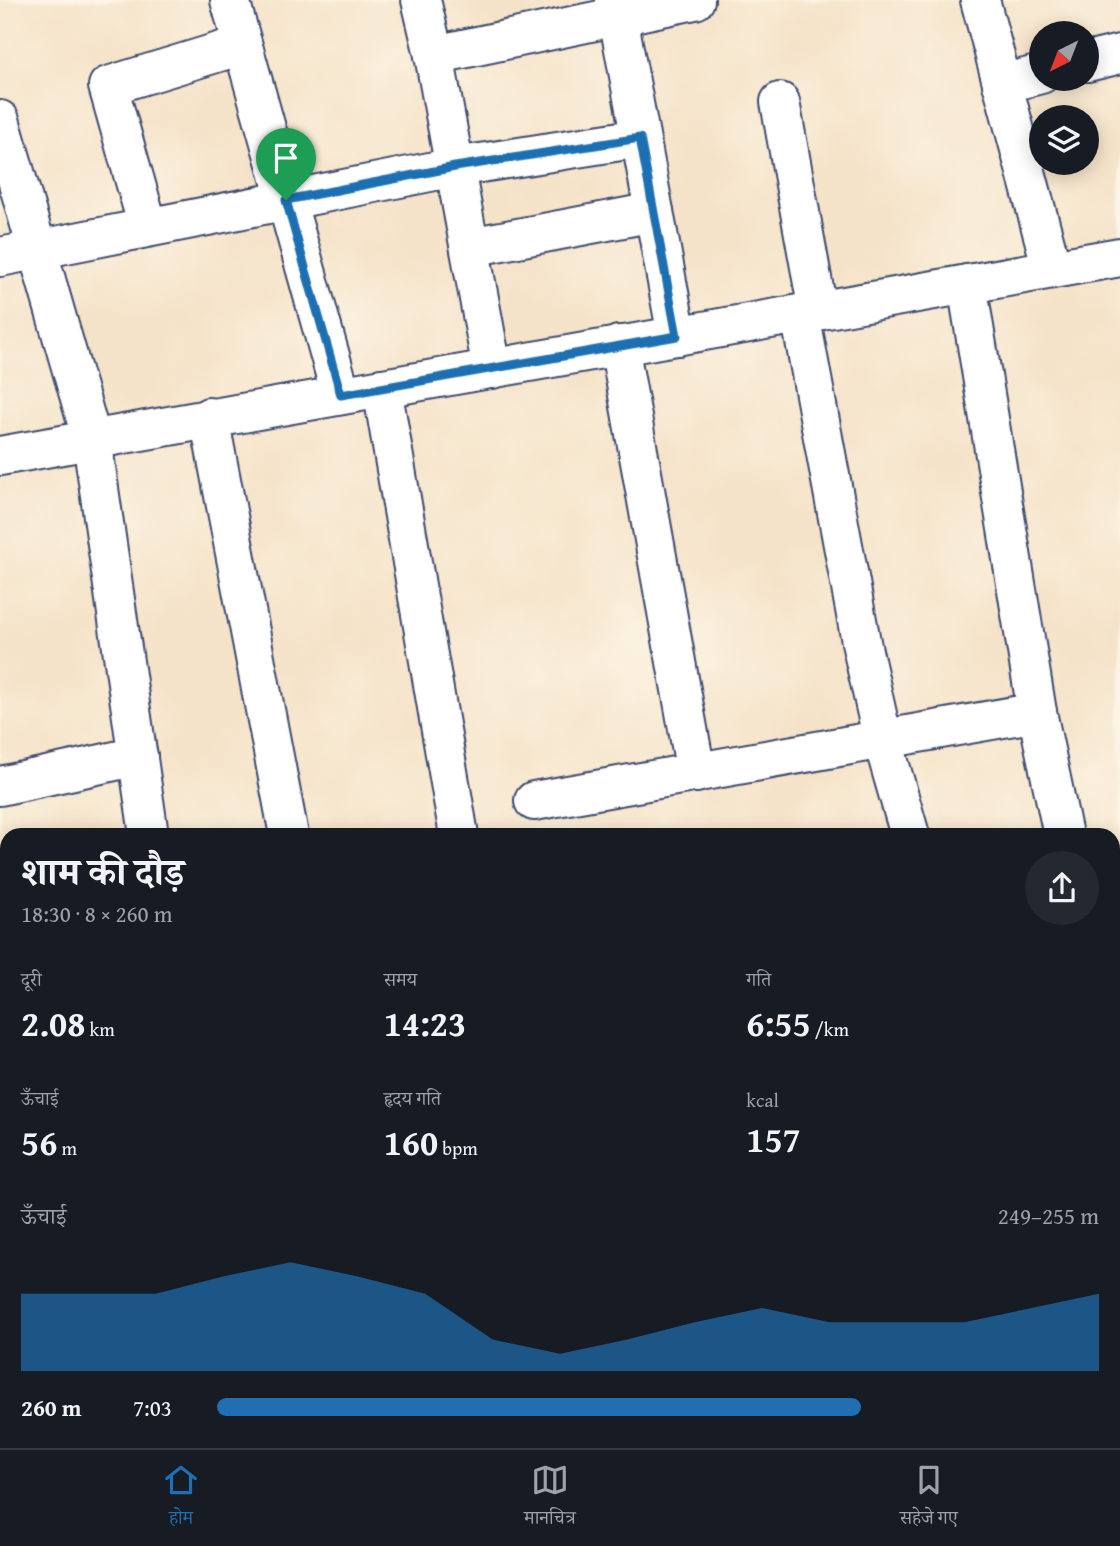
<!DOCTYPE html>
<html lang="hi">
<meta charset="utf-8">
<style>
:root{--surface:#171b24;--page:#242831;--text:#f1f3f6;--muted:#9ea1a6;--line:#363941;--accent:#1f6fb2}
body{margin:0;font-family:"Gentium Book Plus","Noto Serif Devanagari",serif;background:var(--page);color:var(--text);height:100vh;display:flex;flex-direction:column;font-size:26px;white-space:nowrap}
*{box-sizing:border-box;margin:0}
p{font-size:23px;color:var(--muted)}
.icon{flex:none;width:38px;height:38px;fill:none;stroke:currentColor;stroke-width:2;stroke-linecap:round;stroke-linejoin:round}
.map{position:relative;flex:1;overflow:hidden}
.side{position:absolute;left:0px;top:828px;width:1120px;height:621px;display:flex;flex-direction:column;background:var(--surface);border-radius:21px 21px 0 0;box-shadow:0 4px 18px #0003}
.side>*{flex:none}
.needle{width:46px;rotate:222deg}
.buttons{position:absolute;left:1029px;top:21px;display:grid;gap:14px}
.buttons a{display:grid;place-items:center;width:70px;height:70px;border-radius:50%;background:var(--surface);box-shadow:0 4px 18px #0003;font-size:35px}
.pin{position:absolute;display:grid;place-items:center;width:60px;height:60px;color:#fff;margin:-72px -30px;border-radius:50% 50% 50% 0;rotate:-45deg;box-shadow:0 0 7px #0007}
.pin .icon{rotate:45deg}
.round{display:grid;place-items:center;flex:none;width:74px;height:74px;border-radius:37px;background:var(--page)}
.head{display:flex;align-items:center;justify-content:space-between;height:119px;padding:0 21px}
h1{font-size:38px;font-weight:700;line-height:52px}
.stats{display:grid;grid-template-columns:repeat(3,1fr);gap:10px;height:119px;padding:7px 21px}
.stats div{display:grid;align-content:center}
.stats b{font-size:35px;font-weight:700}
.stats small{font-size:19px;font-weight:400}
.stats p{font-size:19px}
.chart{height:196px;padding:14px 21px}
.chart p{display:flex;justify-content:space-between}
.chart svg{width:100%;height:126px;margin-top:7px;fill:var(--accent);opacity:.7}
ul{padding:0 21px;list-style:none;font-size:23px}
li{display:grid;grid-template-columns:112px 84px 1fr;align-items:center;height:52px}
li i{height:18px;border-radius:9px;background:var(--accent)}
.tab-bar{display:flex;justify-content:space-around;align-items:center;height:98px;border-top:2px solid var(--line);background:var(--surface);font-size:19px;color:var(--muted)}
.tab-bar a{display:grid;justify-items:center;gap:4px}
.tab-bar .selected{color:var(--accent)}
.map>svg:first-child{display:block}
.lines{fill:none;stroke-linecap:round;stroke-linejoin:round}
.minor-casing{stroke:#3c4a6e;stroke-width:42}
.minor{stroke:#fff;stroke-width:38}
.route-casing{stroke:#fff;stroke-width:14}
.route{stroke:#1f6fb2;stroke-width:9}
</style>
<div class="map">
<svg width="1120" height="1448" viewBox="0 0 1120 1448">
<rect width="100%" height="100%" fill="#fcf5e5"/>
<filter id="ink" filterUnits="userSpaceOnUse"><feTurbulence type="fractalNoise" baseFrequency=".0143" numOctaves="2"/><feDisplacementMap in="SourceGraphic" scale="14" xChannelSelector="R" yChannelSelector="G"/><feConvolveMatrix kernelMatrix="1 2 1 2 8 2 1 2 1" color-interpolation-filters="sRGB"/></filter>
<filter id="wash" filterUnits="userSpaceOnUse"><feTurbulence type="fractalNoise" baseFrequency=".00686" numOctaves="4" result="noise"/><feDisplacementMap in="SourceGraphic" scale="28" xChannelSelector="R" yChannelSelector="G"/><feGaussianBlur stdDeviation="1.57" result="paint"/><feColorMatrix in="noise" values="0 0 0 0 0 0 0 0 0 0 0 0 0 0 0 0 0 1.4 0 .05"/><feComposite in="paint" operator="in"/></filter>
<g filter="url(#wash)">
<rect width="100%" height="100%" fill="#f5e3c9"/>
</g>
<g filter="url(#ink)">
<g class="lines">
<!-- minor casing -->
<g class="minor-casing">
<g id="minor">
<path d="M 230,0 L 341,395"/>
<path d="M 421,0 L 434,55 L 492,369"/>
<path d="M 615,0 L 677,336"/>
<path d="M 980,0 L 1052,269"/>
<path d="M 434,55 L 695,0"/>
<path d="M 1087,62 L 1120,54"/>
<path d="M 1002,84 L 1041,74"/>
<path d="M 780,102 L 818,311"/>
<path d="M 0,120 L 92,440 L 149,835"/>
<path d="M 148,227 L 108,86 L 242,45"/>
<path d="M 470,247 L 654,212"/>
<path d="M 0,257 L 455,167 L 640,138"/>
<path d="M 967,284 L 1037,712 L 1063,835"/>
<path d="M 800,314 L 862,647 L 883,741 L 910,835"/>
<path d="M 619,345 L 696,773"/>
<path d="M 382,388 L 459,835"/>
<path d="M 209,417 L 289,835"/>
<path d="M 0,456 L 1120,257"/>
<path d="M 0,786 L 138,756"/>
<path d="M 534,801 L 1037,712"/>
<path d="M 1113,939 L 1120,937"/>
<path d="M 0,1003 L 7,1038"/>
<path d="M 1113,1060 L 1120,1089"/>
<path d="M 0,1222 L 7,1255"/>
<path d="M 1113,1234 L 1120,1232"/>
<path d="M 1113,1410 L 1120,1409"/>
<path d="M 0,1416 L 7,1415"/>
<path d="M 48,1442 L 50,1448"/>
<path d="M 253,1442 L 254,1448"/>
<path d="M 856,1448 L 897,1442"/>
</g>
</g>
<!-- minor -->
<use href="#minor" class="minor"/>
</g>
</g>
<g class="lines" filter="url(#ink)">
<!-- route casing -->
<g class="route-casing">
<path id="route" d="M 640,138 L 677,336 L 341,395 L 286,200 L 455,167 Z"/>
</g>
<!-- route -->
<use href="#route" class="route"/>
</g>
</svg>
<div class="buttons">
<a><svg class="needle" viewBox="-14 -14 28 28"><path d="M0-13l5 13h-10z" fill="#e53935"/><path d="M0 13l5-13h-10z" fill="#9ea1a6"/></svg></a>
<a><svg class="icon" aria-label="layers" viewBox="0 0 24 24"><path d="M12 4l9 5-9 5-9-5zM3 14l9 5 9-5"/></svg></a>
</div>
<div class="pin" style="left:286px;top:200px;background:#1e9e55"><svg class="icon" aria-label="arrive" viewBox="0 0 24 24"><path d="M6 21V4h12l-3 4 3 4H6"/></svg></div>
<section class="side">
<div class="head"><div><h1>शाम की दौड़</h1><p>18:30 · 8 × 260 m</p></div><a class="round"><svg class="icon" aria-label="share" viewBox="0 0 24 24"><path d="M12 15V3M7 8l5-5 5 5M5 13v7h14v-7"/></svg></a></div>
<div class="stats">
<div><p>दूरी</p><b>2.08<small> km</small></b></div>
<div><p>समय</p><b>14:23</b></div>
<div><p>गति</p><b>6:55<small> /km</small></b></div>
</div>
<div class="stats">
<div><p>ऊँचाई</p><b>56<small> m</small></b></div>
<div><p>हृदय गति</p><b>160<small> bpm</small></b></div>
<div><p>kcal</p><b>157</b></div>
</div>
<div class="chart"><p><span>ऊँचाई</span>249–255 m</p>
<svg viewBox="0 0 160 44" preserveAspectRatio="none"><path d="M0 44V17L10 17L20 17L30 11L40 6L50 11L60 17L70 33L80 38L90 33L100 27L110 22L120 27L130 27L140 27L150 22L160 17V44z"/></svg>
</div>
<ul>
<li><b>260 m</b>7:03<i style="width:73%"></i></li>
</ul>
</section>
</div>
<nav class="tab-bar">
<a class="selected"><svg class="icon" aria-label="home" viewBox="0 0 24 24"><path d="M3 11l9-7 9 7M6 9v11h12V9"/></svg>होम</a>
<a><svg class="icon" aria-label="map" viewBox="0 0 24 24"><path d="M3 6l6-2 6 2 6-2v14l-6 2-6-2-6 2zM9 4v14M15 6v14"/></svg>मानचित्र</a>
<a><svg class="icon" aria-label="saved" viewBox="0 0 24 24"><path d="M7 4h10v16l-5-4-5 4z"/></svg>सहेजे गए</a>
</nav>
